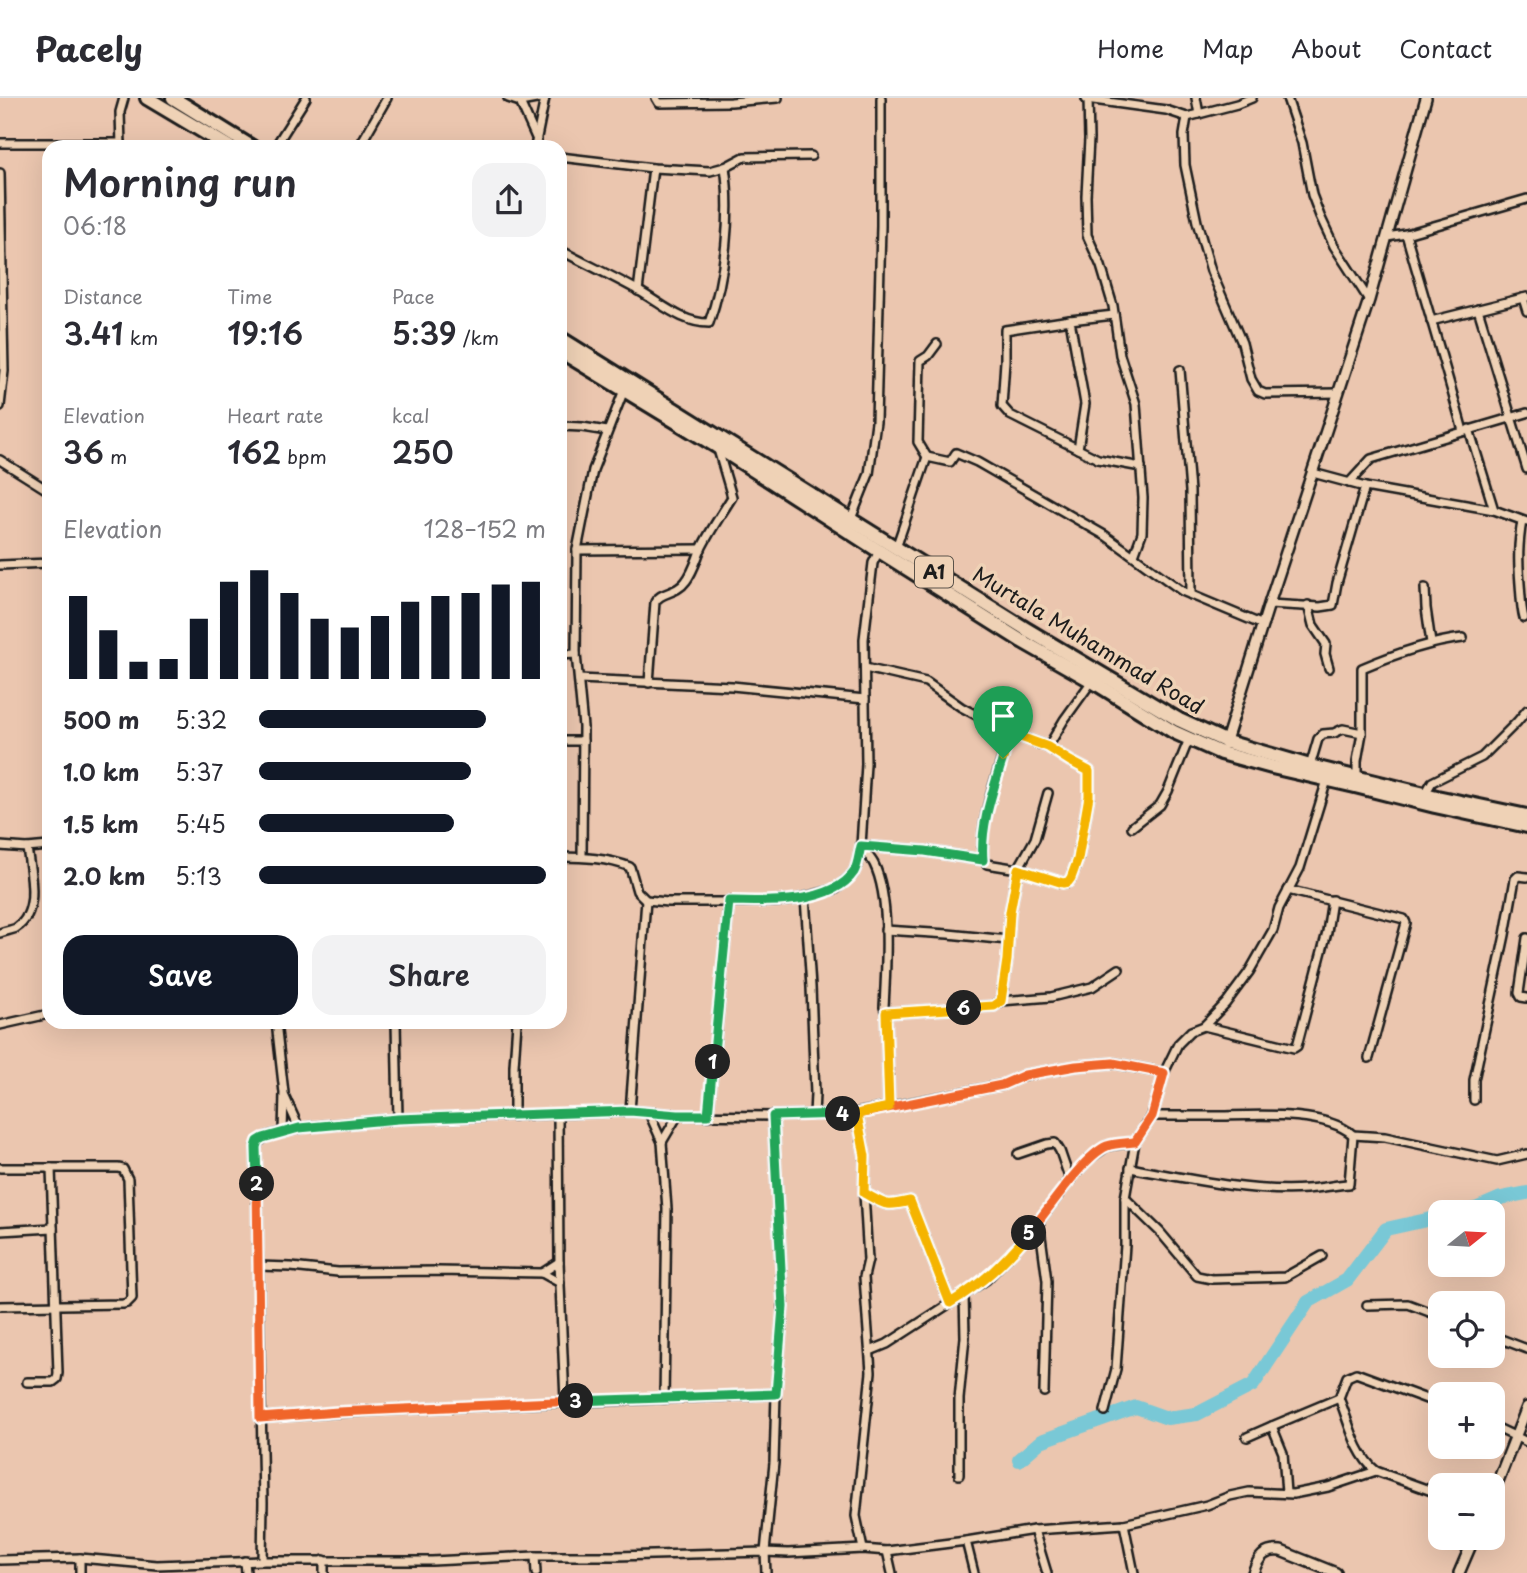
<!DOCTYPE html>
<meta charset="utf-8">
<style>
:root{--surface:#fff;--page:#f2f2f3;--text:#2b2b33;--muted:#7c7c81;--line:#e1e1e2;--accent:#111827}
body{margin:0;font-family:"Playpen Sans",sans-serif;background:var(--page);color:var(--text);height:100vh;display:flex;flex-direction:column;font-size:26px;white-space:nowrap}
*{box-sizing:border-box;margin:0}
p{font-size:23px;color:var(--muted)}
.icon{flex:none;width:38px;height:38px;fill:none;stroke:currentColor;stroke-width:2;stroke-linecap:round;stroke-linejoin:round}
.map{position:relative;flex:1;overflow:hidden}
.drawer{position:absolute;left:42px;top:42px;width:525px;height:889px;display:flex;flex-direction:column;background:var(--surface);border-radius:21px;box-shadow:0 7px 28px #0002}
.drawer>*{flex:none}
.needle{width:46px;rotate:72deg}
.tools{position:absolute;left:1428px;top:1102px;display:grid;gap:14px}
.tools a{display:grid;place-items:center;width:77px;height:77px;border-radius:14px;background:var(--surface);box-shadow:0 7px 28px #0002;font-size:35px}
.pin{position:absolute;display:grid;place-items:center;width:60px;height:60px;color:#fff;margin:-72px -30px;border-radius:50% 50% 50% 0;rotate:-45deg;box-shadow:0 0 7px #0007}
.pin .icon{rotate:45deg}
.km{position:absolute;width:35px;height:35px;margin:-18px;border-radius:50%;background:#222;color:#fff;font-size:19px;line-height:35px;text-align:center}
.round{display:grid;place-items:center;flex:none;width:74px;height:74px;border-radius:21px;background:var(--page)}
.head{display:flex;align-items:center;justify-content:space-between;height:119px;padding:0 21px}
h1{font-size:38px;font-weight:600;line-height:52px}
.figures{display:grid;grid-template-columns:repeat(3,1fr);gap:10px;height:119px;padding:7px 21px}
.figures div{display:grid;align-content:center}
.figures b{font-size:30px;font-weight:600}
.figures small{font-size:19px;font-weight:400}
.figures p{font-size:19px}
.chart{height:196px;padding:14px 21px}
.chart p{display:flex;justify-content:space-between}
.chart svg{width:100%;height:126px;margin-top:7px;stroke:var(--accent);stroke-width:6}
.action{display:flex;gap:14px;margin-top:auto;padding:14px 21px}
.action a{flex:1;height:80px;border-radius:21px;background:var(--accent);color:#fff;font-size:28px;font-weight:600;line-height:80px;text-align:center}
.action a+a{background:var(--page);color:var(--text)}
ul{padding:0 21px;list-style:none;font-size:23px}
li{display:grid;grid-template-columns:112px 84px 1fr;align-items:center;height:52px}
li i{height:18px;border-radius:9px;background:var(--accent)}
header{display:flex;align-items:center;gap:42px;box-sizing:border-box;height:98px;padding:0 35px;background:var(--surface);border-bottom:2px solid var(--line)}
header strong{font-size:33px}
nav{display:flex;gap:38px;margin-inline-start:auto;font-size:24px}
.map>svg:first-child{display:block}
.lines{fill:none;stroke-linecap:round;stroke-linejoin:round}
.river{stroke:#79c8d6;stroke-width:14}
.minor-casing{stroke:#1c1c1c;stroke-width:12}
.tertiary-casing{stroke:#1c1c1c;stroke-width:14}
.trunk-casing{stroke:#1c1c1c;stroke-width:18}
.minor{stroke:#efd2b6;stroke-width:7}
.tertiary{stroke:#efd2b6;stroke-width:9}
.trunk{stroke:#efd2b6;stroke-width:12}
.split-1-casing{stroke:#fff;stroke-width:14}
.split-2-casing{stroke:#fff;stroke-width:14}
.split-3-casing{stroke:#fff;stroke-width:14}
.split-4-casing{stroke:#fff;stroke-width:14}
.split-5-casing{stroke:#fff;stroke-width:14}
.split-6-casing{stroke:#fff;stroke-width:14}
.split-7-casing{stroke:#fff;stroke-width:14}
.split-1{stroke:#22a559;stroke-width:9}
.split-2{stroke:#22a559;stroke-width:9}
.split-3{stroke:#f0652b;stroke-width:9}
.split-4{stroke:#22a559;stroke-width:9}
.split-5{stroke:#f0652b;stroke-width:9}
.split-6{stroke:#f5b400;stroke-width:9}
.split-7{stroke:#f5b400;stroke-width:9}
.labels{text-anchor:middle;stroke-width:7;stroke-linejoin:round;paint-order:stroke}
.shield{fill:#efd2b6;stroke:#5b534a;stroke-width:2}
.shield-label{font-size:19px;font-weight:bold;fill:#1c1c1c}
.street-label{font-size:21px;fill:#1c1c1c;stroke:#efd2b6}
</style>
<header>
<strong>Pacely</strong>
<nav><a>Home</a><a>Map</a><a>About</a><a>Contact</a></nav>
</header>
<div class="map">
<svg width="1527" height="1475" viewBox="0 0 1527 1475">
<rect width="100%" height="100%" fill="#ebc6af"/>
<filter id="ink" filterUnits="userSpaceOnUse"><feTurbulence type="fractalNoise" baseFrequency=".0143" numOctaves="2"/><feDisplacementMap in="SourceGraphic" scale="14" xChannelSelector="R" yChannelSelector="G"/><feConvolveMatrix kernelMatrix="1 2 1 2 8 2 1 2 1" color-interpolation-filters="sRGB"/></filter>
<g filter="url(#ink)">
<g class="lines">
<!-- river -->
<g class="river">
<path d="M 1458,1115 L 1478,1110 L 1501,1100 L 1527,1095"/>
<path d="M 1019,1362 L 1041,1343 L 1136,1309 L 1167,1320 L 1197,1316 L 1253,1287 L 1308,1204 L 1347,1182 L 1386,1131 L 1440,1119"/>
</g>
<!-- minor casing -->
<g class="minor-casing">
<g id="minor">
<path d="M 508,0 L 520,4 L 542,0"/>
<path d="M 656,0 L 659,5 L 731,4 L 778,0"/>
<path d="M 1196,0 L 1199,16"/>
<path d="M 1287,0 L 1302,45 L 1312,97 L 1320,118 L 1334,148 L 1369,202"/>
<path d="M 1086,1 L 1166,12 L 1187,19 L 1237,6 L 1252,0"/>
<path d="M 1088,1 L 1089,41 L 1086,98 L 1087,137 L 1101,168 L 1113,208 L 1120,257 L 1136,306 L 1143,400 L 1142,435 L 1134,457"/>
<path d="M 520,4 L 537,42"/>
<path d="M 1187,19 L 1184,37 L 1185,67 L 1197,124 L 1211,173 L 1242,245 L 1251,281 L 1258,293 L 1265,296 L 1339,295"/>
<path d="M 0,45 L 121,45"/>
<path d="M 121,48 L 120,14 L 124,0"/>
<path d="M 275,49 L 306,0"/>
<path d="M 359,49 L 387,0"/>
<path d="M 535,49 L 545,0"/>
<path d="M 560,59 L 653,70 L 710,73 L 725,69 L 744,59 L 811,58"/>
<path d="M 0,75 L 4,273 L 0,308"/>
<path d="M 1406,136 C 1425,202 1445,267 1463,333"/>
<path d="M 1387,139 L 1406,136 L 1527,101"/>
<path d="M 560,152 C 586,166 614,179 639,193 C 662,206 682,225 709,225 C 725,180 732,116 725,69"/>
<path d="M 638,193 L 653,70"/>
<path d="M 1523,200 L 1527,213"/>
<path d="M 1478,211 L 1527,371"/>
<path d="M 1070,222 L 1005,232 L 1005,263 L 1002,308 L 1010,317 L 1098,361 L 1141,369"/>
<path d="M 1431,223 L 1527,199"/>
<path d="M 1180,272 L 1190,393 L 1191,497"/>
<path d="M 560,328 L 582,329 L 607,333"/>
<path d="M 1469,331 L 1494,412"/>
<path d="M 1078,351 L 1085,306 L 1070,222 L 1114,217"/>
<path d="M 927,359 L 918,344 L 920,263 L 928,258 L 937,246"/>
<path d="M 0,362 L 49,393"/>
<path d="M 1313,375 L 1365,389 L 1494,412 L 1527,424"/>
<path d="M 1349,385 L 1371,361 L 1527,315"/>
<path d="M 851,421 L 869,376 L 876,324 L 881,128 L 881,0"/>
<path d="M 1522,423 C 1518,447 1518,461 1520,486 C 1521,498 1521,509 1524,520"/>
<path d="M 896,450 L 927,359 L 950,364 L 956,355 L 977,364 L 1106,438 L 1182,493 L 1263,527"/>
<path d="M 577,452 L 701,451"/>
<path d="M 0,467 L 49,465"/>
<path d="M 1425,490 L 1426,510 L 1431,545"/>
<path d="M 1269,506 L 1320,509 L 1333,507 L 1337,485 L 1365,389"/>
<path d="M 1308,507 L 1313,527 L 1326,546 L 1325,556 L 1329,570"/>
<path d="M 560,557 L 576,556"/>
<path d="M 579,581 L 732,588 L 865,601"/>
<path d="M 649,585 L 655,504 C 661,493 676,497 686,483 C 693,474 696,463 700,453 C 709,434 721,417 732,399 L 717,348"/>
<path d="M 560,643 L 583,643"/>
<path d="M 1048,649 L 1064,622 L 1092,583"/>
<path d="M 1310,668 L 1318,641 L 1323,636 L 1334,635 L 1343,631 L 1362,635"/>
<path d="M 1357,680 L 1357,663 L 1362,635 L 1362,570 C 1395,556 1428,544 1463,540"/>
<path d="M 1425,696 L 1432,684 L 1482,659 L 1517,624 L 1527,612"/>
<path d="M 1132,729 L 1160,707 L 1168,693 L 1189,641"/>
<path d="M 0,748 L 27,750 L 49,748"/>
<path d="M 861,748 L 925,753 L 983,762 L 987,766 L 1018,771 L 1063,785 L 1068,784 L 1071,780 L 1078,761 L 1089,698 L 1089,673 L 1070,663 L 1048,649 L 1010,635 L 961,609 L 926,584 L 865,570"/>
<path d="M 861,748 C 865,754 871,760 874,766 C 891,800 886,871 884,909 L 886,915 L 994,908 L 1001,903 L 1051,899 L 1092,889 L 1119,871"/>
<path d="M 560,759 C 583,759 608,760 630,769 L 637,793 L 646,802 L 668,804 L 774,804 L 793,802 L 836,791 L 853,776 L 857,767 L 861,748 L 866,666 L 864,541 L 873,465 L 879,453"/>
<path d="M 582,759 L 583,629 L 576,556 L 577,452 L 593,372 L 624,292"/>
<path d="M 983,762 C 979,719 998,676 1010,635"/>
<path d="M 1288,792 L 1404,821 L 1406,825 L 1369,960"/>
<path d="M 805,799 L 811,889 L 815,996 L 814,1017"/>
<path d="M 885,832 L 948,836 L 1008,842"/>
<path d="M 0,835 C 5,833 12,832 16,830 C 41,814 30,773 27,750"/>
<path d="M 1527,840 L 1519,895 L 1521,899 L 1527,900"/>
<path d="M 1001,903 L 1007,862 L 1010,814 L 1018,771 L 1035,741 L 1048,695"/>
<path d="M 886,915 L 889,1009"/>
<path d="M 396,924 L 398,1021"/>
<path d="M 0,927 L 49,916"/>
<path d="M 1204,928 L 1294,950 L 1297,948 L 1327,834 L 1332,802"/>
<path d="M 285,999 L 299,1030"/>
<path d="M 1474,1002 L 1474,982 L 1505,837 L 1515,781 L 1518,778 L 1527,779"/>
<path d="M 630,1013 L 646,802"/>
<path d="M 649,1015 L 662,1044 L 667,1111 L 664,1301"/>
<path d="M 857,1015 L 865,1058 L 864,1095 L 868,1162 L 864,1179 L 871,1274 L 856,1418 L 863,1451"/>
<path d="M 514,1018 L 514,968 L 517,924"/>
<path d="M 708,1018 L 729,803"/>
<path d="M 1152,1018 C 1176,1018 1200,1018 1224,1018 C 1259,1017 1326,1013 1353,1037 L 1385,1039 L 1497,1063 L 1527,1056"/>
<path d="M 283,1034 L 307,1029 L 398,1021 L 558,1016"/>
<path d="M 662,1044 L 678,1017"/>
<path d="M 1018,1056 L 1047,1046 L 1055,1045 L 1060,1053 L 1070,1082"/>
<path d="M 0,1070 L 118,1070 L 123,1071 L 128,1081 L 132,1200 L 127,1205 L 123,1206 L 0,1208"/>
<path d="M 1130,1070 C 1185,1080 1251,1095 1306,1091 C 1321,1090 1335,1087 1349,1086 L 1353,1037"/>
<path d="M 864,1095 C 886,1107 885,1109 910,1103 L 950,1205"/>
<path d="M 1125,1100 L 1160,1134 L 1197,1178 L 1212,1181 L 1285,1179 L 1322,1158"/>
<path d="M 1039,1123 L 1047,1183 L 1044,1294"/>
<path d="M 0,1133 L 53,1130"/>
<path d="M 258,1168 L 291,1169 L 338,1174 L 438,1173 L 542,1175 L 560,1185"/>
<path d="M 542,1175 L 559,1164"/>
<path d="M 1367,1207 L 1408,1206 L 1440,1218"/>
<path d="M 1493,1238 L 1527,1251"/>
<path d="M 870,1253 L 887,1246 L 986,1182 L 1008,1159 L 1039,1123 L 1070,1082 L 1090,1060 L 1107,1048 L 1135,1044"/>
<path d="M 27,1284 L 53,1284 L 57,1281 L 58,1275 L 51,1070"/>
<path d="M 1339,1300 C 1349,1324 1355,1356 1376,1373 L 1440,1396"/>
<path d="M 565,1303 L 559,1164 L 558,1016 L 630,1013 L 678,1017 L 773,1018 L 857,1015 L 1002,987 L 1025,977 L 1076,968 L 1113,965 L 1164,975"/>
<path d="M 1105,1313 L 1116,1271 L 1125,1147 L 1125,1100 L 1135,1044 L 1152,1018 L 1164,975 L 1178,946 L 1191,933 L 1204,928 L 1226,905 L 1249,874 L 1273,832 L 1279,810 L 1300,770 L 1327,682"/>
<path d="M 260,1320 C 432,1307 604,1304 776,1296"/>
<path d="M 1272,1328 L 1339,1300 L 1347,1279 L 1356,1275 L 1440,1306"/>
<path d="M 1493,1328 L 1527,1344"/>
<path d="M 1247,1339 L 1272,1328 L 1283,1355 L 1286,1395"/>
<path d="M 959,1377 L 959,1301 L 965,1239 L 964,1197"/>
<path d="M 1124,1426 L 1134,1475"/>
<path d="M 1034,1432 L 1047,1475"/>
<path d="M 966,1443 L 974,1475"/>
<path d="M 887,1453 L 892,1475"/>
<path d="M 535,1458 L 536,1475"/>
<path d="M 0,1462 L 80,1460 L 157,1467 L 262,1463 L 432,1463 L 535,1458 L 616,1458 L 765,1454 L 788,1455 L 863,1451 L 887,1453 L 966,1443 L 1034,1432 L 1124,1426 L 1207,1407 L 1230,1398 L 1249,1394 L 1293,1396 L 1328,1389 L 1376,1373"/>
<path d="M 324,1462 L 324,1475"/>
<path d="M 245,1463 L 246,1475"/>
<path d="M 262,1463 L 263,1404 L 256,1049 C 260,1038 273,1037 283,1034 L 284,995 L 276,924"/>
<path d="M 80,1475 L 80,1460"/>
<path d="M 766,1475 L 765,1454 L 774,1365 L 776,1296 L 783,1209 L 773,1018"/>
</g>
</g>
<!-- tertiary casing -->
<g class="tertiary-casing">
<g id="tertiary">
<path d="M 1225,646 L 1269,506 L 1369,202 L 1426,0"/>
<path d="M 1493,1396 L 1527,1309"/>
<path d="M 1253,1475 C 1258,1460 1264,1451 1281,1453 L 1336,1475"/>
<path d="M 1459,1475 L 1474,1440"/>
</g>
</g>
<!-- trunk casing -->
<g class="trunk-casing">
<g id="trunk">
<path d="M 147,0 L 229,49"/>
<path d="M 173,0 L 252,49"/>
<path d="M 560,240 L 1026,531 L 1179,622 L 1227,644 L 1310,668 L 1437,699 L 1527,718"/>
<path d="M 560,253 L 716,348 L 879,453 L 1020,542 L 1092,583 L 1174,634 L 1221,655 L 1272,669 L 1355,688 L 1435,708 L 1527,728"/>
</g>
</g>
<!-- minor -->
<use href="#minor" class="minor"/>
<!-- tertiary -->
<use href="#tertiary" class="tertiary"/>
<!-- trunk -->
<use href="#trunk" class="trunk"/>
</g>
</g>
<g class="lines" filter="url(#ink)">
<!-- split-1 casing -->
<g class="split-1-casing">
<path id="split-1" d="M 713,964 L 729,803 C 764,804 832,807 854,774 C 858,767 859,756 861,748 L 925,753 L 983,762 C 980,727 993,693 1003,660"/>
</g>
<!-- split-2 casing -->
<g class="split-2-casing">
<path id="split-2" d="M 257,1086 L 256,1049 L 258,1043 L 263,1040 L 299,1030 L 398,1021 L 630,1013 L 678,1017 L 708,1017 L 713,964"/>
</g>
<!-- split-3 casing -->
<g class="split-3-casing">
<path id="split-3" d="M 257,1086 L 260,1320 L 338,1314 L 576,1303"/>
</g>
<!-- split-4 casing -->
<g class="split-4-casing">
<path id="split-4" d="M 576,1303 L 776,1296 L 783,1209 L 773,1018 L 843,1016"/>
</g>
<!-- split-5 casing -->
<g class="split-5-casing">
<path id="split-5" d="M 843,1016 L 857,1016 L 1002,987 L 1025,977 L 1076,968 L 1113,965 L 1164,975 L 1152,1018 L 1135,1044 C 1127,1045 1115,1045 1107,1048 C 1083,1058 1047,1114 1029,1135"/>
</g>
<!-- split-6 casing -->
<g class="split-6-casing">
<path id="split-6" d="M 964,910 L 886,915 L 889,1009 L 857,1016 L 865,1058 L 864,1095 C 886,1107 885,1109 910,1103 L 950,1205 C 983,1185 1004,1165 1029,1135"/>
</g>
<!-- split-7 casing -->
<g class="split-7-casing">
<path id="split-7" d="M 964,910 L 994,908 L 1001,903 L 1007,862 L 1010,814 L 1018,771 L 1063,785 L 1068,784 L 1071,780 L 1078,761 L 1089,698 L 1089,673 L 1070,663 L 1048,649 L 1010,635 L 1003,660"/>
</g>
<!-- split-1 -->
<use href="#split-1" class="split-1"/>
<!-- split-2 -->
<use href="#split-2" class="split-2"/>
<!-- split-3 -->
<use href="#split-3" class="split-3"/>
<!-- split-4 -->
<use href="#split-4" class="split-4"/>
<!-- split-5 -->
<use href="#split-5" class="split-5"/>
<!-- split-6 -->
<use href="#split-6" class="split-6"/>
<!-- split-7 -->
<use href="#split-7" class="split-7"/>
</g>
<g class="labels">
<!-- shield labels -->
<rect class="shield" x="915" y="458.5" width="38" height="31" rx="5"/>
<g class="shield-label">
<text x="934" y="481">A1</text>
</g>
<!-- street labels -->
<g class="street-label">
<text transform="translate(1088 543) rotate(31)" y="7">Murtala Muhammad Road</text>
</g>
</g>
</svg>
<div class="tools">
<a><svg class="needle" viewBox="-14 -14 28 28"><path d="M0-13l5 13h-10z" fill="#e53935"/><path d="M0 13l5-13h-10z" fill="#7c7c81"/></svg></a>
<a><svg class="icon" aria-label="locate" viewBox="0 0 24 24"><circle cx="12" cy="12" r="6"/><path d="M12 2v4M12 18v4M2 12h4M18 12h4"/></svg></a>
<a>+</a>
<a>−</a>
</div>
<div class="pin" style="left:1003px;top:660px;background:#1e9e55"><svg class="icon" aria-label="arrive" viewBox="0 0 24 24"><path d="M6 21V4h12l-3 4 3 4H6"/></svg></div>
<b class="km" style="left:713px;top:964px">1</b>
<b class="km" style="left:257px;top:1086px">2</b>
<b class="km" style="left:576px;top:1303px">3</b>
<b class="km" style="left:843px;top:1016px">4</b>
<b class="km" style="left:1029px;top:1135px">5</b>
<b class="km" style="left:964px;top:910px">6</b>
<section class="drawer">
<div class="head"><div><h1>Morning run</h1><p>06:18</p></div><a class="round"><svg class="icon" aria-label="share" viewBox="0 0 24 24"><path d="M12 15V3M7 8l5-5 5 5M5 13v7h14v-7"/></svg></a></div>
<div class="figures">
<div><p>Distance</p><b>3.41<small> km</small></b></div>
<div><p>Time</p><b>19:16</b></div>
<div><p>Pace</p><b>5:39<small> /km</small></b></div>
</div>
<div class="figures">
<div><p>Elevation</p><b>36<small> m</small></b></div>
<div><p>Heart rate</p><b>162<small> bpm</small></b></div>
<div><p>kcal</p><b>250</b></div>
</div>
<div class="chart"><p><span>Elevation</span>128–152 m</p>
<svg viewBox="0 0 160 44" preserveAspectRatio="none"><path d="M5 44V15M15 44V27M25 44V38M35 44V37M45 44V23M55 44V10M65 44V6M75 44V14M85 44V23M95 44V26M105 44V22M115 44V17M125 44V15M135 44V14M145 44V11M155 44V10"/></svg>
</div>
<ul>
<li><b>500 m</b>5:32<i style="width:79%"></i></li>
<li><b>1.0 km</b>5:37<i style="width:74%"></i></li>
<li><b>1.5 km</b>5:45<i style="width:68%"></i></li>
<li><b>2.0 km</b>5:13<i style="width:100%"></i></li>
</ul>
<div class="action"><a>Save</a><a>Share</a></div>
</section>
</div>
